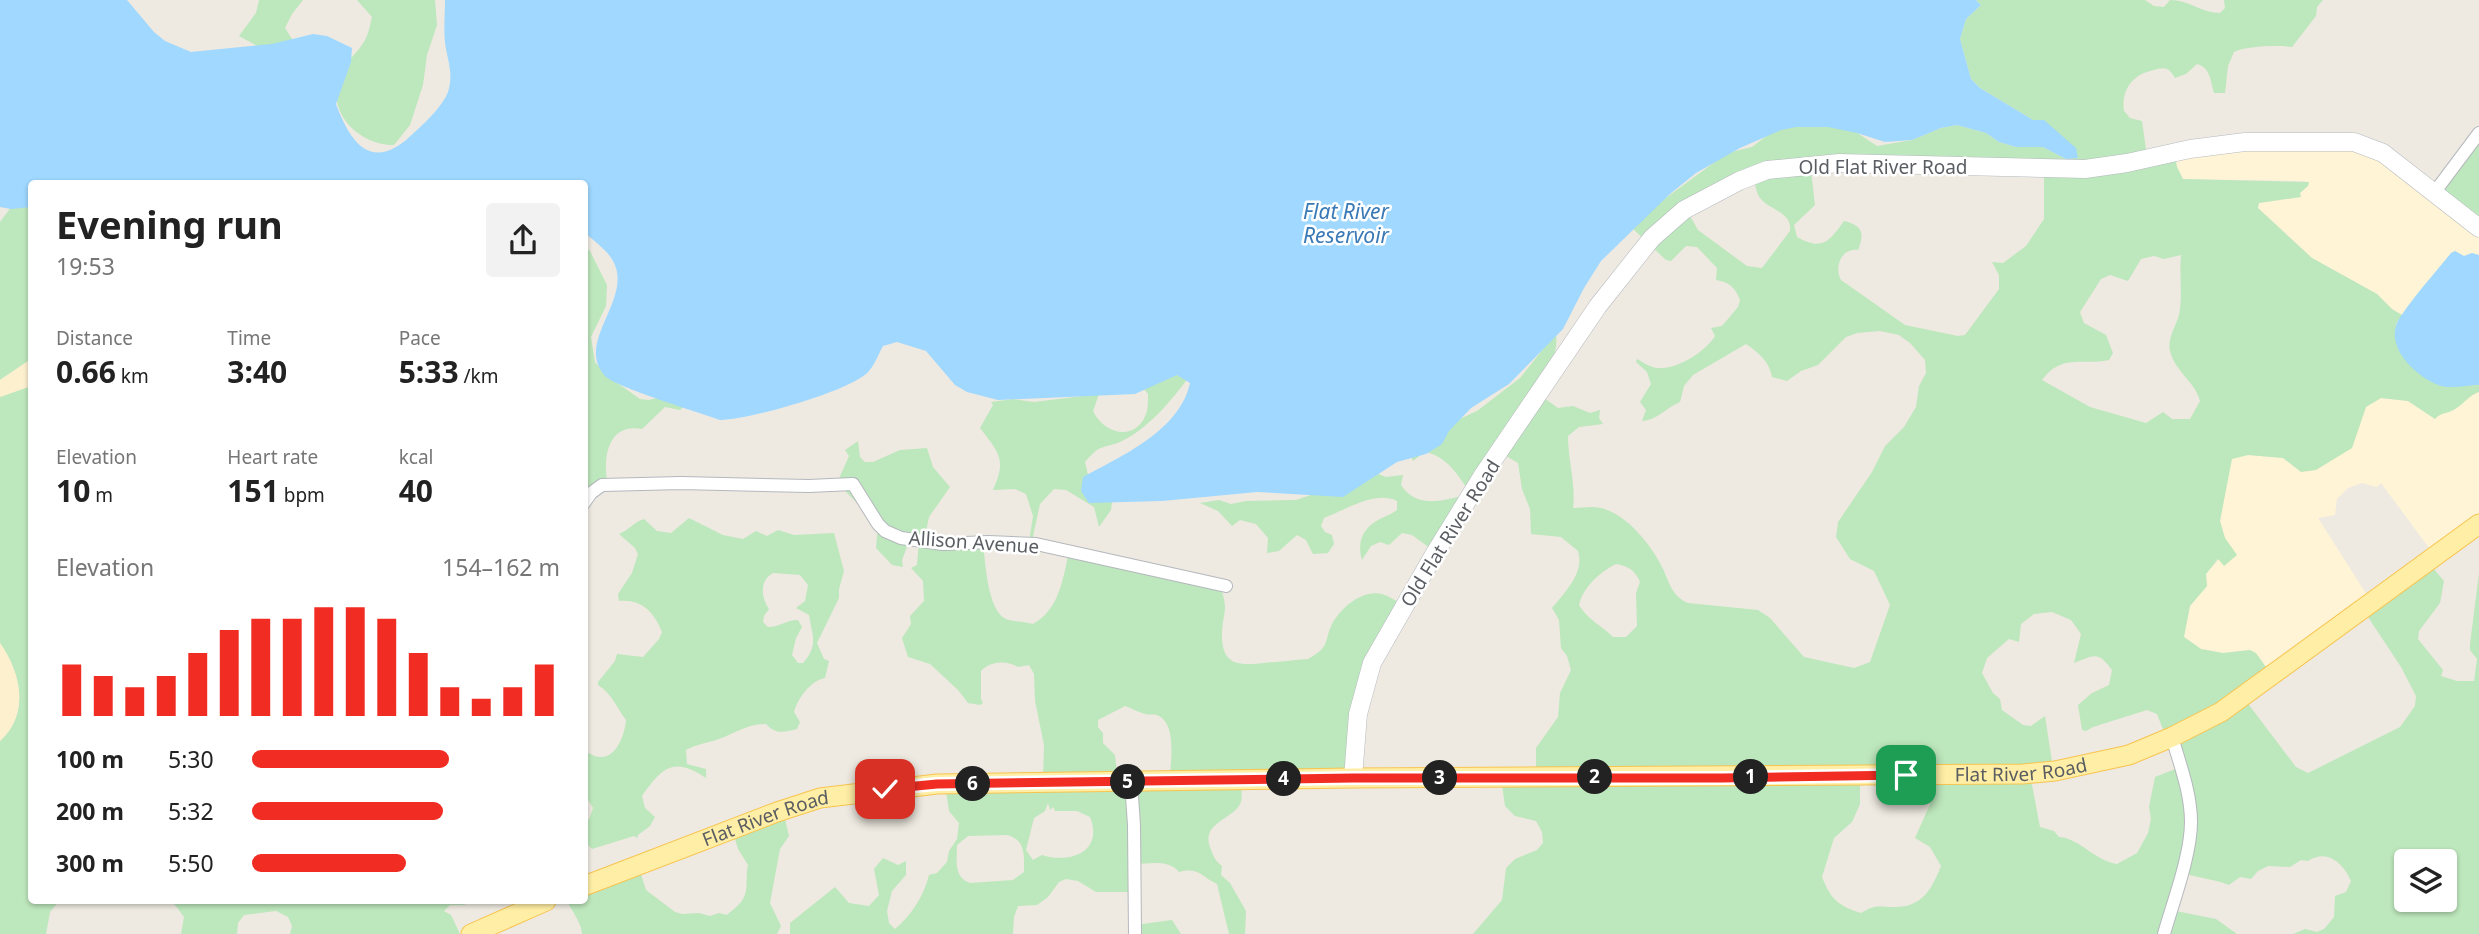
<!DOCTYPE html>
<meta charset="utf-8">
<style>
:root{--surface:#fff;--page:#f2f2f2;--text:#222;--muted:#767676;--accent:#f12d23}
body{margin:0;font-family:"Noto Sans",sans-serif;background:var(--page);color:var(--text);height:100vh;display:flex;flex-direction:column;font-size:26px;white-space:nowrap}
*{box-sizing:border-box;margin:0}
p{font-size:23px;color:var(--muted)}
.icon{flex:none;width:38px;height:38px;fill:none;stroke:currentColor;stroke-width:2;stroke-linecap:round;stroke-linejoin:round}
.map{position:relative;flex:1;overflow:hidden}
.sheet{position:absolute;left:28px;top:180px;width:560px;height:724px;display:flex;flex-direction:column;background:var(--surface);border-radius:7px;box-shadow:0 2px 5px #0004}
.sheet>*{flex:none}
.fabs{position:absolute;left:2394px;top:849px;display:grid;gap:14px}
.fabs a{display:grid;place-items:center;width:63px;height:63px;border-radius:7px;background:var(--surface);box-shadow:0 2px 5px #0004;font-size:35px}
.pin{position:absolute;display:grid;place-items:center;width:60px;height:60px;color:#fff;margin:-30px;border-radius:14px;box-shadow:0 4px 10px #0006}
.km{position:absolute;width:35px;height:35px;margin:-18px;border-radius:50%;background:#222;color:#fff;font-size:19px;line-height:35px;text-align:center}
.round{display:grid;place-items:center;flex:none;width:74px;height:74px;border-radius:7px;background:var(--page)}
.overview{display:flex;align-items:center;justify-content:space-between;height:119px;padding:0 28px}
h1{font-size:38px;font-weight:700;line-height:52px}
.figures{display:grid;grid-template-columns:repeat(3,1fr);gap:10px;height:119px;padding:7px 28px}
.figures div{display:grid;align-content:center}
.figures b{font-size:30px;font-weight:700}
.figures small{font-size:19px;font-weight:400}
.figures p{font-size:19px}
.chart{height:196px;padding:14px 28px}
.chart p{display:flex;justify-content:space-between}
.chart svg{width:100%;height:126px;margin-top:7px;stroke:var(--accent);stroke-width:6}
ul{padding:0 28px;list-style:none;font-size:23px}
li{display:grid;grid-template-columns:112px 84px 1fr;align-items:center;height:52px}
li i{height:18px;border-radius:9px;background:var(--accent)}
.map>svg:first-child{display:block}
.commercial{fill:#fff4d5}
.green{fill:#bde7bc;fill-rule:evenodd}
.sand{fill:#fcf0ce}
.water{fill:#a0d8ff}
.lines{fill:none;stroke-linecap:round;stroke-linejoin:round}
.street-casing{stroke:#b4b8bd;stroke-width:14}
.secondary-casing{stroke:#b5b9bf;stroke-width:19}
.primary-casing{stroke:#f8c450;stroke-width:21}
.street{stroke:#fff;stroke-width:12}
.secondary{stroke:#fff;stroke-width:18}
.primary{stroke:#ffeea5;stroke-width:19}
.route-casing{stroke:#fff;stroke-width:14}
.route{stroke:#f12d23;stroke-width:9}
.labels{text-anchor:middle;stroke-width:5;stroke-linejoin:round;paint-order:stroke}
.street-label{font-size:19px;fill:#5a5e63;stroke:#fff}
.water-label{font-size:21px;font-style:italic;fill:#3979b6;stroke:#fff}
</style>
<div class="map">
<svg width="2479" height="934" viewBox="0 0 2479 934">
<rect width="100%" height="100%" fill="#eeeae1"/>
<!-- commercial -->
<g class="commercial">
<path d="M 2354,141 L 2479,227 L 2479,255 L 2472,253 L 2464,256 L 2455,251 L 2451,253 L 2402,315 L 2392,309 L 2377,294 L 2312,258 L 2257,207 L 2259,203 L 2301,197 L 2300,193 L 2308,186 L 2305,181 L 2183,179 L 2177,167 L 2174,152 Z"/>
<path d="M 2479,392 L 2479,523 L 2435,556 L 2381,483 L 2377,487 L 2362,483 L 2348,488 L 2337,499 L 2335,515 L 2318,518 L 2372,603 L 2271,674 L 2250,650 L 2223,653 L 2201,649 L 2184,637 L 2190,606 L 2207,586 L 2206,574 L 2219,559 L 2225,538 L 2220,521 L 2231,459 L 2248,455 L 2283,458 L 2301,472 L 2352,448 L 2366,407 L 2381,398 L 2408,401 L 2435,419 L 2440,413 L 2454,410 L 2474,393 Z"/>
</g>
<!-- green -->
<g class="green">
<path d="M 259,0 L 303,0 L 292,14 L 285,28 L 294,42 L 259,47 L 239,36 L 256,13 Z"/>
<path d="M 357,0 L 435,0 L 437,25 L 427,55 L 423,85 L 410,125 L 394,145 C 360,145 328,115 338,79 C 342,64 359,53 366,38 C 369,32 370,24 372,17 Z"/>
<path d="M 1976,0 L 2145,0 L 2154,6 L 2164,7 L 2170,0 C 2189,0 2202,13 2220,13 L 2225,8 L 2224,0 L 2323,0 L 2317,7 L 2316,16 L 2292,47 C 2279,45 2245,46 2234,52 L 2228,66 L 2225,93 L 2214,93 C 2211,82 2210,67 2197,64 L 2186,74 L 2175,78 C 2173,75 2171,71 2167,69 C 2162,67 2155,70 2150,71 C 2131,76 2121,92 2124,111 L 2130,118 L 2142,121 L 2147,156 L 2174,152 L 2177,167 L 2183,179 L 2309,182 L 2308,186 L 2300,193 L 2301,197 L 2259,203 L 2258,208 L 2312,258 L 2377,294 L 2392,309 L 2402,315 L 2396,324 L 2442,386 L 2479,385 L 2479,392 C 2469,395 2464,404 2455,409 C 2448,414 2441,412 2435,419 L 2408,401 L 2381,398 L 2366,407 L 2352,448 L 2316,470 L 2301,472 L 2283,458 L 2248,455 L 2232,459 L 2220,521 L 2225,538 L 2237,555 L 2224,566 L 2218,559 L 2206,574 L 2207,586 L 2190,606 L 2184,637 L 2201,649 L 2223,653 L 2250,650 L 2256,653 L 2271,674 L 2243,697 L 2296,767 L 2308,773 L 2400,727 L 2415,706 L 2416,696 L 2401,667 L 2364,611 L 2428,562 L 2444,581 L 2440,603 L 2419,631 L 2418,639 L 2443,670 L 2441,676 L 2457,681 L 2474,681 L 2477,659 L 2470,650 L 2470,644 L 2479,573 L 2479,934 L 2293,934 L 2305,929 L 2317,932 L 2324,929 L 2334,917 L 2335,896 L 2346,892 L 2351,881 C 2344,864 2327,848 2308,861 L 2301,860 L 2290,867 L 2268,866 L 2258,871 L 2251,879 L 2240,877 L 2229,885 C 2214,879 2199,878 2183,873 L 2171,910 L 2216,919 L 2237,934 L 1473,934 L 1502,900 L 1506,868 L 1515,859 L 1537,850 L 1543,843 L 1542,832 L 1536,821 L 1515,816 L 1505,806 L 1501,778 L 1536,774 L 1536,748 L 1558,717 L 1560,693 L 1571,670 L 1567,656 L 1561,648 L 1559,620 L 1552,608 C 1564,593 1585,573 1578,551 L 1561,537 L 1531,534 L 1530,509 L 1522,489 L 1518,463 L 1501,453 L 1434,551 L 1412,535 L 1402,533 L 1389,545 L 1380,542 L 1371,546 L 1362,560 C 1358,547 1360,533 1372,524 C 1379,518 1389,516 1397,510 L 1397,501 C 1376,490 1345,510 1324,518 L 1321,526 L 1325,532 L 1332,535 L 1334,544 L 1328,553 L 1313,554 L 1306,540 L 1297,535 L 1279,551 L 1267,553 L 1268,538 L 1256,524 L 1240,520 L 1232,526 L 1218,511 L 1200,503 L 1219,500 L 1231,504 L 1246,501 L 1296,500 L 1376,473 L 1386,477 L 1403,475 L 1401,485 C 1418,511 1446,499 1471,494 C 1459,477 1447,455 1424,452 L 1413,461 L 1411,456 L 1449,424 L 1477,411 L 1520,378 L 1556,333 C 1559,354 1547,375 1537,393 L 1558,408 L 1573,406 L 1590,413 L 1600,410 L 1599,418 L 1603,424 L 1579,427 L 1568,436 C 1568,461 1576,484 1573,508 C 1582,508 1592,506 1601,508 C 1627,514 1652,546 1663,569 C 1670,584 1672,596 1688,603 L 1758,610 L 1770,618 L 1804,657 L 1854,668 L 1870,662 L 1890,605 L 1874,571 L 1850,559 L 1836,537 L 1838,522 L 1872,472 L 1885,446 L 1904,427 L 1916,407 L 1919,386 L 1926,373 L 1925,360 L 1910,343 L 1899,335 L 1880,331 L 1857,333 L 1846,337 L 1818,365 L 1801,371 L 1787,381 L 1772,377 C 1769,361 1759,353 1746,344 L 1693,375 L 1684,386 L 1680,402 C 1666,408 1657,420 1642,421 L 1646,410 L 1640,402 L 1651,384 L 1647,372 L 1636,362 L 1637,359 C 1643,362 1651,368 1658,368 C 1677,370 1706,351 1715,336 L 1711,328 L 1722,326 L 1738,307 L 1740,300 C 1735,287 1729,282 1716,280 L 1717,268 L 1697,247 L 1686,246 L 1671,261 L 1666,260 L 1632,228 L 1659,203 L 1727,153 L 1752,147 L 1778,127 L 1832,116 L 1877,146 L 1912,140 L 1941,128 L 1957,125 L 1986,133 L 1999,142 L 2016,147 L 2043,147 L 2066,159 L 2033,120 L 1980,88 L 1971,79 L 1960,39 L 1966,19 L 1981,5 ZM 1811,170 L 2044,170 L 2044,219 L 2026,246 L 2003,263 L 1992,262 L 1999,275 L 1999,289 L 1965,335 L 1958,336 L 1905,325 L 1841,280 C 1834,267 1841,248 1858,250 C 1865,233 1862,225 1844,221 C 1829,242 1822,251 1797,237 L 1794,225 L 1815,205 ZM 1753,176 C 1755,182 1756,193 1760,198 C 1770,211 1792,211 1790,231 L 1762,268 L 1747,266 L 1698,230 L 1686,209 ZM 2181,255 C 2179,274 2183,296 2179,315 C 2176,326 2167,339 2170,351 C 2175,372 2195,381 2200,401 L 2190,419 L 2172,419 L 2163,412 L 2146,423 L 2090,407 L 2042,380 C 2062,353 2083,366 2109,360 L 2113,353 L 2106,335 L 2084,323 L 2080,312 L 2101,279 L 2110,275 L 2128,281 L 2141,259 L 2154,256 L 2164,259 ZM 1616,564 C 1628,566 1635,570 1640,582 L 1636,593 L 1637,626 L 1626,637 L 1613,637 C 1601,625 1588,620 1579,605 C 1583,587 1600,572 1616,564 ZM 2052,612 L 2071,620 L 2081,634 L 2074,663 C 2095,655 2098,651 2112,670 L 2109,685 L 2092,693 L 2078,705 L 2082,730 L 2086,731 L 2093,727 L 2147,710 L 2157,714 L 2178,768 L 2155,777 L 2149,807 L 2151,819 L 2148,833 L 2137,853 L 2117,864 C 2095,861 2081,839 2059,837 L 2054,831 L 2040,827 L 2030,774 L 2053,768 L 2045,716 L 2031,726 L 2023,725 L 2002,710 L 2000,699 L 1993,693 L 1982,673 L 1987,658 L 2009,639 L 2019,642 L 2021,624 L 2034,614 ZM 1928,774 L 1931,802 L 1915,838 L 1930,847 L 1941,866 C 1932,889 1922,908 1893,907 C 1877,907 1876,904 1861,913 C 1839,906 1831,900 1822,877 L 1834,838 L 1852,822 L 1860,804 L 1860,775 ZM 2406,861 L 2445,861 L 2445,900 L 2406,900 Z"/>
<path d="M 2479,133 L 2479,227 L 2438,196 Z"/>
<path d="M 31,198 L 31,359 L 0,380 L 0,222 L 12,206 Z"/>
<path d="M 589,249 L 607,285 L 606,306 L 591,337 L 595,362 L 606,375 L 640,399 L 649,400 L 661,397 L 684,406 L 680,410 L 665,407 L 642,429 C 609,423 603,455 607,481 L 593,491 L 585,485 L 584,263 Z"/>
<path d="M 1194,370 C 1176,395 1151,427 1122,441 C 1102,450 1102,442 1085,462 L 1091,488 L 1112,502 L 1111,510 L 1099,527 L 1094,507 L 1066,490 L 1054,489 L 1040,504 L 1032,541 L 1029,542 L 1033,516 L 1026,494 L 1015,489 L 993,490 C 1007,459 999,453 980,428 L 993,405 L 991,402 L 1013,399 L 1034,402 L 1099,394 L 1093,411 C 1105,436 1138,442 1147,411 C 1148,406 1148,400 1148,394 L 1139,383 Z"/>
<path d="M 31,386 L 32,901 L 59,901 L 50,912 L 46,934 L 0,934 L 0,741 C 30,714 21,673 0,643 L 0,397 Z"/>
<path d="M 858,441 L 860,457 L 865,462 L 873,462 L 900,450 L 927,448 L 933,467 L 950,487 L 929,517 L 925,536 L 983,541 C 985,559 987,611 1006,619 C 1014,622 1024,621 1033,624 C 1060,609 1063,578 1069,551 L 1221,588 C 1228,611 1224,609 1222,631 C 1221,664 1235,666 1264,663 C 1278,662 1293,660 1308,659 C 1331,646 1323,643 1332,624 C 1341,607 1363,589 1382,594 C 1389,596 1396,601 1403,604 L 1372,660 L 1352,773 L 1241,782 C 1241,789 1243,798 1240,804 C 1233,819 1201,823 1210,847 C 1213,855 1215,861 1222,866 L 1221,875 L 1230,883 L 1246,911 L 1245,934 L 1229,934 L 1217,884 C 1200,876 1199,867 1179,872 C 1169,859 1149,864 1135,864 L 1131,892 L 1096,892 L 1078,881 L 1066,879 L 1059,882 L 1048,897 L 1037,905 L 1018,906 L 1014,917 L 1013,934 L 790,934 L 790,923 L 835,887 L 849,903 L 869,906 L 879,895 L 874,869 L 883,858 L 898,865 L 906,861 L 906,875 L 892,891 L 887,911 L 889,923 L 895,929 C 912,915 924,895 929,875 L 937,873 L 947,862 L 949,851 L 957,839 L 959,823 L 949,811 L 945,784 L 1043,780 L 1044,745 L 1035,701 L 1034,674 L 1029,665 L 1018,667 C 1007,660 990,661 981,671 L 981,699 L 983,703 L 980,705 L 968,703 L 958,690 L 930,664 L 908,657 L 902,638 L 911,624 L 910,616 L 924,601 L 923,581 L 911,568 L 917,565 L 919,541 L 910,539 L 902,560 L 903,567 L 892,565 L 876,548 L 878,524 L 837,483 L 849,456 L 845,450 ZM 1125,706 C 1132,708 1139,713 1146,714 C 1148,715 1155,714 1157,715 C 1178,724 1170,762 1170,780 L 1118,781 L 1115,755 L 1103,743 L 1103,733 L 1098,727 L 1098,720 ZM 1048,803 L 1050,810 L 1053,807 L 1055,811 L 1077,811 L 1090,817 C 1104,852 1070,864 1042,855 L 1033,860 L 1026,850 L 1034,818 L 1045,811 ZM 1007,835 C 1026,840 1024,855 1024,872 L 1013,880 L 970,883 C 953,877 957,860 957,845 L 968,836 Z"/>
<path d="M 689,518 L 723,535 L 743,539 L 756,531 L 767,536 L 778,530 L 794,535 L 834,533 L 844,571 L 839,589 L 839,598 L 817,643 L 824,659 L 829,661 L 825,678 C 810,681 798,698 794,712 L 800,722 L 797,729 C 784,732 776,735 766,724 C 747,724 736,733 719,739 C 707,743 697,744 686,750 L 687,764 L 706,769 L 706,778 C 673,756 662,768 642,796 L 645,808 L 655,817 L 650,826 L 638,835 L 637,838 L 634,836 L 592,849 L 585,842 L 585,826 L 590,817 L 593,808 L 585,795 L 585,757 L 588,753 C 592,754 595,757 599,757 C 617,759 625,733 626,720 C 616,707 613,695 598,685 L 598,682 L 615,661 L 617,654 L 643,657 L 659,639 L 662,632 C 654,612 642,599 619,601 L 618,594 L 632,573 L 638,554 L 635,548 L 619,534 C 629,530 634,522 644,519 L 657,531 L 671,533 ZM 773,573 L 800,575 L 808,585 L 805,601 L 796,608 L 809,615 C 812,635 819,645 803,663 L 798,663 L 792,655 L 796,638 L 802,627 L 798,620 C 786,620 780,627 768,627 L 763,622 L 764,616 L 769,609 C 761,597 759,581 773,573 Z"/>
<path d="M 783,811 L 789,836 L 780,849 L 770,903 L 781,926 L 777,934 L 582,934 C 582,924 572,911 567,901 L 584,901 L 585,885 L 638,865 L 646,890 L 675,912 L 682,914 L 699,913 L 710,916 L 719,913 L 727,915 C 732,910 740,905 743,899 C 749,889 745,877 748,865 L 738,849 L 732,829 Z"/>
<path d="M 172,901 L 470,901 L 464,905 L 450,905 L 444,911 L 451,915 L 460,934 L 290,934 L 292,926 L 288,917 L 276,911 L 244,915 L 238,923 L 237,934 L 181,934 L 184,917 Z"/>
<path d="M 1172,920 L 1181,934 L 1134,934 L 1135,925 Z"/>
</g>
<!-- sand -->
<g class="sand">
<path d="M 31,359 L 31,386 L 0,397 L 0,380 Z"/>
<path d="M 0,643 C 21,673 30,714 0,741 Z"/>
</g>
<!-- water -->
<g class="water">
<path d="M 0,0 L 127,0 L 154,32 L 165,41 L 191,52 L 272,44 L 313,34 L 327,36 L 352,48 L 351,62 L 336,104 C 345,128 362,167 396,147 C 404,143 411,135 417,130 C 428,120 443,105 448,92 C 453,76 449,64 446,49 C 443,34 445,16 445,0 L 1976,0 L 1981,5 L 1966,19 L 1960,39 L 1971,79 L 1980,88 L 2033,120 L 2044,120 L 2076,148 L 2078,158 L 2066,159 L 2043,147 L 2016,147 L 1999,142 L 1986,133 L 1957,125 L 1941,128 L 1912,140 L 1885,142 L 1857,133 L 1828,127 L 1796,127 L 1781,130 L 1740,148 L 1696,173 L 1670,194 L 1601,261 L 1584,288 L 1563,329 L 1509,384 L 1471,408 L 1449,431 L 1442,444 L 1426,454 L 1397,462 L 1343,497 L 1257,492 L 1162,501 L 1089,503 L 1081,491 L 1083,477 C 1122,456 1180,430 1190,383 L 1177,375 L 1135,394 L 998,400 L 967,392 L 955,385 L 926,351 L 897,342 L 883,346 C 878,355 874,367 866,374 C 843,393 751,419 720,420 C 701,413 615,387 605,376 C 576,344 627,304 616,268 C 612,253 596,243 585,233 L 584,184 L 32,184 L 31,207 L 11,209 L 0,207 Z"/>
<path d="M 2455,251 L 2464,256 L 2472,253 L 2479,255 L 2479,385 C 2468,385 2452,389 2441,386 C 2419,379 2388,351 2396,326 C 2399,313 2441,266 2451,253 Z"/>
</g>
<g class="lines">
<!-- street casing -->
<g class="street-casing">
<g id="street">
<path d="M 2434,193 L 2479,133"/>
<path d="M 584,503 L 591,493 L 602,485 L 681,483 L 809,486 L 853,484 L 878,524 L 885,531 L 901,538 L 943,544 L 988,542 L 1036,544 L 1226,586"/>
<path d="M 1131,782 L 1134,825 L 1135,934"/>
<path d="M 2164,934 C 2173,902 2191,855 2191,822 C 2191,793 2180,765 2172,737"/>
</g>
</g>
<!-- secondary casing -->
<g class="secondary-casing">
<path id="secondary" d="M 1353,778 L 1358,714 L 1372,663 L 1435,553 L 1483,475 L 1598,306 L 1652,238 L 1684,210 L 1739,181 L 1767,170 L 1839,163 L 2085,169 L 2127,163 L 2190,149 L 2245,142 L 2354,142 L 2383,153 L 2479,228"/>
</g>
<!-- primary casing -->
<g class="primary-casing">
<g id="primary">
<path id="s1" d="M 584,886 L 777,812 L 820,798 L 937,784 L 1353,778 L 2023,774 L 2055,771 L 2129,755 L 2172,737 L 2221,712 L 2479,524"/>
<path d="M 471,934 L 546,901"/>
</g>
</g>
<!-- street -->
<use href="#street" class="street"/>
<!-- secondary -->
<use href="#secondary" class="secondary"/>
<!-- primary -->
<use href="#primary" class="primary"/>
</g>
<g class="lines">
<!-- route casing -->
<g class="route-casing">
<path id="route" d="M 885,789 L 937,784 L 1353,778 L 1723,778 L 1906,775"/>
</g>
<!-- route -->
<use href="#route" class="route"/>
</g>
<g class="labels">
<!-- street labels -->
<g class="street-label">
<text x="1883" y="174">Old Flat River Road</text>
<text transform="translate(1450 533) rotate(-58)" y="7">Old Flat River Road</text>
<text transform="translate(974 542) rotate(4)" y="7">Allison Avenue</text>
<text dy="7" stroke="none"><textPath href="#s1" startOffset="1454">Flat River Road</textPath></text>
<text dy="7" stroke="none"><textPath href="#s1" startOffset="194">Flat River Road</textPath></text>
</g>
<!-- water labels -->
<g class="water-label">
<text x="1346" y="219">Flat River<tspan x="1346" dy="24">Reservoir</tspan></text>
</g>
</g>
</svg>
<div class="fabs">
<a><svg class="icon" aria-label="layers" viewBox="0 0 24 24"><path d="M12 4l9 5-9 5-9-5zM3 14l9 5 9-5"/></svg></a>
</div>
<div class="pin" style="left:1906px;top:775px;background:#1e9e55"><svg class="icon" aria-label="arrive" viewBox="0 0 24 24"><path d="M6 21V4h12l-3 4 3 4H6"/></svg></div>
<div class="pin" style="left:885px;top:789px;background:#d93025"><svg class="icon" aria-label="check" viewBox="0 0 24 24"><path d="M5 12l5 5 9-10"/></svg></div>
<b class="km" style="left:1751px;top:777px">1</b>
<b class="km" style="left:1595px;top:777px">2</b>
<b class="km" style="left:1440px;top:778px">3</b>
<b class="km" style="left:1284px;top:779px">4</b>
<b class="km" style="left:1128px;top:782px">5</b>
<b class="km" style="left:973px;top:784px">6</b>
<section class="sheet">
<div class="overview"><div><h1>Evening run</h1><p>19:53</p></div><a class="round"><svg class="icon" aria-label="share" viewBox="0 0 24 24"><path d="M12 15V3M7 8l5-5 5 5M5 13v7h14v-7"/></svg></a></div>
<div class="figures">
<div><p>Distance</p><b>0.66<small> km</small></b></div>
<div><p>Time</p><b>3:40</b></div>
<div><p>Pace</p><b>5:33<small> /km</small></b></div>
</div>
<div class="figures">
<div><p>Elevation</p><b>10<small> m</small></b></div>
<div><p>Heart rate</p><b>151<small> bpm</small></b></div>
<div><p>kcal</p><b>40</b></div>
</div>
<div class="chart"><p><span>Elevation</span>154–162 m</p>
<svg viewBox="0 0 160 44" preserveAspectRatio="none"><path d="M5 44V26M15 44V30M25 44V34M35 44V30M45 44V22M55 44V14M65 44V10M75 44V10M85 44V6M95 44V6M105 44V10M115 44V22M125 44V34M135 44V38M145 44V34M155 44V26"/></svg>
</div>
<ul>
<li><b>100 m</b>5:30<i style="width:64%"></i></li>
<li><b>200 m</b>5:32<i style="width:62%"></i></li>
<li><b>300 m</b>5:50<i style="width:50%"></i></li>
</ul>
</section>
</div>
